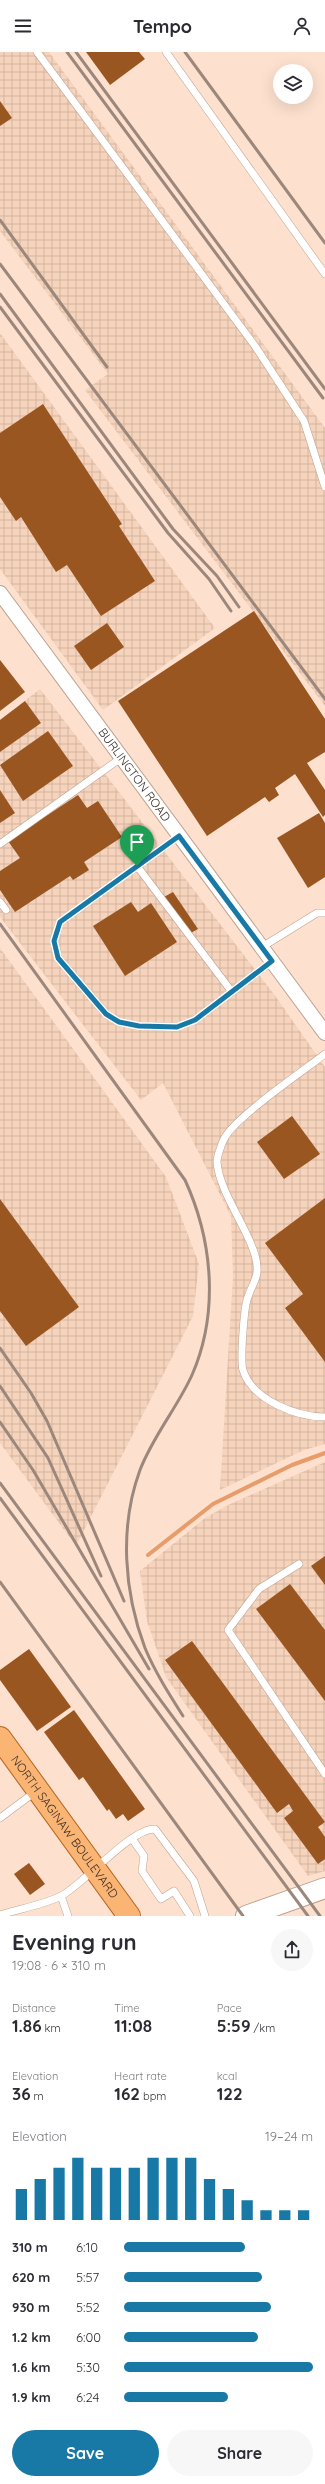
<!DOCTYPE html>
<meta charset="utf-8">
<style>
:root{--surface:#fff;--page:#f7f7f7;--text:#2b2b33;--muted:#7c7c81;--accent:#1979a6}
body{margin:0;font-family:Quicksand,sans-serif;background:var(--page);color:var(--text);height:100vh;display:flex;flex-direction:column;font-size:15px;white-space:nowrap}
*{box-sizing:border-box;margin:0}
p{font-size:13px;color:var(--muted)}
.icon{flex:none;width:22px;height:22px;fill:none;stroke:currentColor;stroke-width:2;stroke-linecap:round;stroke-linejoin:round}
.map{position:relative;height:1864px;overflow:hidden}
.drawer{display:flex;flex-direction:column;background:var(--surface);flex:1}
.drawer>*{flex:none}
.buttons{position:absolute;left:273px;top:12px;display:grid;gap:8px}
.buttons a{display:grid;place-items:center;width:40px;height:40px;border-radius:50%;background:var(--surface);box-shadow:0 4px 16px #0002;font-size:20px}
.pin{position:absolute;display:grid;place-items:center;width:34px;height:34px;color:#fff;margin:-41px -17px;border-radius:50% 50% 50% 0;rotate:-45deg;box-shadow:0 0 4px #0007}
.pin .icon{rotate:45deg}
.round{display:grid;place-items:center;flex:none;width:42px;height:42px;border-radius:21px;background:var(--page)}
.overview{display:flex;align-items:center;justify-content:space-between;height:68px;padding:0 12px}
h1{font-size:22px;font-weight:700;line-height:30px}
.stats{display:grid;grid-template-columns:repeat(3,1fr);gap:6px;height:68px;padding:4px 12px}
.stats div{display:grid;align-content:center}
.stats b{font-size:17px;font-weight:700}
.stats small{font-size:11px;font-weight:400}
.stats p{font-size:11px}
.chart{height:112px;padding:8px 12px}
.chart p{display:flex;justify-content:space-between}
.chart svg{width:100%;height:72px;margin-top:4px;stroke:var(--accent);stroke-width:6}
.primary-button{display:flex;gap:8px;margin-top:auto;padding:8px 12px}
.primary-button a{flex:1;height:46px;border-radius:24px;background:var(--accent);color:#fff;font-size:16px;font-weight:700;line-height:46px;text-align:center}
.primary-button a+a{background:var(--page);color:var(--text)}
ul{padding:0 12px;list-style:none;font-size:13px}
li{display:grid;grid-template-columns:64px 48px 1fr;align-items:center;height:30px}
li i{height:10px;border-radius:5px;background:var(--accent)}
header{display:flex;justify-content:space-between;align-items:center;height:52px;padding:0 12px;background:var(--surface);font-size:18px;font-weight:700}
.map>svg:first-child{display:block}
.industrial{fill:url(#industrial-grid)}
.lines{fill:none;stroke-linecap:round;stroke-linejoin:round}
.stream{stroke:#e79c69;stroke-width:4}
.building{fill:#9a5621}
.service-casing{stroke:#bda291;stroke-width:8}
.minor-casing{stroke:#bda291;stroke-width:16}
.secondary-casing{stroke:#bda291;stroke-width:22}
.primary-casing{stroke:#b4641c;stroke-width:24}
.service{stroke:#fff;stroke-width:7}
.minor{stroke:#fff;stroke-width:14}
.secondary{stroke:#fff;stroke-width:20}
.primary{stroke:#fab474;stroke-width:22}
.rail{stroke:#9b877b;stroke-width:3}
.route-casing{stroke:#fff;stroke-width:8}
.route{stroke:#1979a6;stroke-width:5}
.labels{text-anchor:middle;stroke-width:4;stroke-linejoin:round;paint-order:stroke}
.street-label{font-size:12px;fill:#382d26;stroke:#fff}
</style>
<header><svg class="icon" aria-label="menu" viewBox="0 0 24 24"><path d="M4 6h16M4 12h16M4 18h16"/></svg>Tempo<svg class="icon" aria-label="person" viewBox="0 0 24 24"><circle cx="12" cy="8" r="4"/><path d="M4 21q1-7 8-7t8 7"/></svg></header>
<div class="map">
<svg width="325" height="1864" viewBox="0 0 325 1864">
<defs>
<pattern id="industrial-grid" width="8" height="8" patternUnits="userSpaceOnUse"><rect width="8" height="8" fill="#f6d3bc"/><path d="M0 4h8M4 0v8" fill="none" stroke="#d4b5a1"/></pattern>
</defs>
<rect width="100%" height="100%" fill="#fde0ce"/>
<!-- industrial -->
<g class="industrial">
<path d="M 0,0 L 49,0 L 325,376 L 325,654 L 85,338 L 108,322 L 0,179 Z"/>
<path d="M 0,281 L 215,576 L 103,658 L 0,517 Z"/>
<path d="M 40,637 L 276,945 L 325,1015 L 325,1392 L 304,1398 L 220,1438 L 233,1224 L 231,1164 L 163,1031 L 141,1048 L 0,865 L 0,668 Z"/>
<path d="M 0,896 L 166,1125 L 199,1212 L 193,1264 L 76,1494 L 0,1391 Z"/>
<path d="M 325,1410 L 325,1819 L 308,1824 L 166,1625 L 147,1569 L 140,1519 L 205,1466 L 228,1453 Z"/>
</g>
<g class="lines">
<!-- stream -->
<path class="stream" d="M 148,1503 L 213,1452 L 292,1413 L 325,1401"/>
</g>
<!-- building -->
<g class="building">
<path d="M 86,0 L 139,0 L 145,7 L 110,33 Z"/>
<path d="M 0,49 L 12,66 L 0,74 Z"/>
<path d="M 43,352 L 122,472 L 119,474 L 155,529 L 101,564 L 67,513 L 56,520 L 21,465 L 16,469 L 0,445 L 0,381 Z"/>
<path d="M 254,559 L 325,667 L 325,700 L 307,711 L 325,738 L 325,763 L 323,765 L 295,722 L 275,736 L 279,743 L 269,750 L 265,745 L 207,784 L 118,649 Z"/>
<path d="M 107,571 L 124,595 L 91,618 L 74,594 Z"/>
<path d="M 0,608 L 25,640 L 0,659 Z"/>
<path d="M 25,649 L 41,671 L 0,700 L 0,668 Z"/>
<path d="M 48,679 L 73,714 L 23,749 L 0,713 Z"/>
<path d="M 0,738 L 15,761 L 0,771 Z"/>
<path d="M 78,743 L 87,756 L 98,749 L 122,785 L 84,810 L 89,818 L 73,828 L 70,824 L 15,860 L 0,838 L 0,819 L 20,806 L 8,789 Z"/>
<path d="M 319,761 L 325,771 L 325,825 L 308,836 L 277,786 Z"/>
<path d="M 173,840 L 198,877 L 189,882 L 164,845 Z"/>
<path d="M 131,850 L 138,860 L 151,851 L 177,890 L 125,924 L 93,874 Z"/>
<path d="M 292,1064 L 320,1102 L 284,1127 L 257,1090 Z"/>
<path d="M 325,1146 L 325,1310 L 285,1256 L 303,1242 L 265,1191 Z"/>
<path d="M 0,1147 L 79,1255 L 26,1294 L 0,1259 Z"/>
<path d="M 325,1504 L 325,1533 L 311,1514 Z"/>
<path d="M 290,1532 L 325,1578 L 325,1649 L 256,1557 Z"/>
<path d="M 192,1589 L 325,1770 L 318,1775 L 325,1785 L 325,1807 L 318,1812 L 284,1766 L 293,1759 L 289,1752 L 277,1761 L 165,1608 Z"/>
<path d="M 29,1597 L 71,1655 L 37,1679 L 0,1628 L 0,1618 Z"/>
<path d="M 74,1658 L 145,1757 L 128,1769 L 123,1762 L 116,1767 L 109,1757 L 107,1759 L 83,1725 L 79,1728 L 44,1680 Z"/>
<path d="M 29,1811 L 45,1832 L 30,1843 L 14,1822 Z"/>
</g>
<g class="lines">
<!-- service casing -->
<g class="service-casing">
<g id="service">
<path d="M 37,0 L 255,294 L 304,369 L 325,435"/>
<path d="M 166,0 L 325,222"/>
<path d="M 179,784 L 60,870 L 54,889 L 58,906 L 106,962 L 119,970 L 139,974 L 177,975 L 195,968 L 272,909"/>
<path d="M 0,792 L 121,706"/>
<path d="M 137,814 L 232,940"/>
<path d="M 0,850 L 6,858"/>
<path d="M 262,895 L 317,861 L 325,861"/>
<path d="M 325,1002 C 303,1019 234,1066 224,1087 C 221,1093 217,1105 217,1110 C 219,1139 247,1175 255,1203 C 262,1227 250,1232 246,1252 C 244,1263 240,1308 243,1318 C 252,1348 297,1365 325,1365"/>
<path d="M 299,1512 L 259,1537 L 228,1578 L 325,1722"/>
<path d="M 0,1766 L 35,1740"/>
<path d="M 133,1788 L 144,1804 L 142,1819 L 161,1847 L 174,1839 L 190,1864"/>
<path d="M 61,1844 L 68,1864"/>
<path d="M 0,1863 C 19,1857 43,1853 61,1844 C 84,1832 131,1776 155,1777 L 194,1829 L 205,1864"/>
</g>
</g>
<!-- minor casing -->
<g class="minor-casing">
<g id="minor">
<path id="s1" d="M 0,541 L 325,981"/>
</g>
</g>
<!-- secondary casing -->
<g class="secondary-casing">
<path id="secondary" d="M 246,1864 L 325,1836"/>
</g>
<!-- primary casing -->
<g class="primary-casing">
<g id="primary">
<path id="s2" d="M 0,1686 L 129,1864"/>
</g>
</g>
<!-- service -->
<use href="#service" class="service"/>
<!-- minor -->
<use href="#minor" class="minor"/>
<!-- secondary -->
<use href="#secondary" class="secondary"/>
<!-- primary -->
<use href="#primary" class="primary"/>
<!-- rail -->
<g class="rail">
<path d="M 67,0 L 323,346"/>
<path d="M 76,0 L 325,337"/>
<path d="M 185,0 L 325,191"/>
<path d="M 0,168 L 107,315"/>
<path d="M 0,212 L 325,647"/>
<path d="M 0,242 L 173,477 L 217,524 L 239,555"/>
<path d="M 0,255 L 168,481 L 209,527 L 231,559"/>
<path d="M 0,872 L 185,1128 C 213,1189 219,1261 192,1323 C 177,1356 153,1384 140,1418 C 119,1475 124,1540 145,1596 C 155,1620 169,1642 183,1664"/>
<path d="M 0,1296 L 31,1341 L 47,1369 L 124,1549"/>
<path d="M 0,1334 L 48,1406 L 101,1524"/>
<path d="M 0,1370 L 33,1418 L 149,1617"/>
<path d="M 0,1431 L 320,1864"/>
<path d="M 0,1446 L 308,1864"/>
<path d="M 0,1530 L 243,1864"/>
</g>
</g>
<g class="lines">
<!-- route casing -->
<g class="route-casing">
<path id="route" d="M 179,784 L 272,909 L 195,968 L 177,975 L 139,974 L 119,970 L 106,962 L 58,906 L 54,889 L 60,870 Z"/>
</g>
<!-- route -->
<use href="#route" class="route"/>
</g>
<g class="labels">
<!-- street labels -->
<g class="street-label">
<text dy="4" stroke="none"><textPath href="#s1" startOffset="226">BURLINGTON ROAD</textPath></text>
<text dy="4" stroke="none"><textPath href="#s2" startOffset="110">NORTH SAGINAW BOULEVARD</textPath></text>
</g>
</g>
</svg>
<div class="buttons">
<a><svg class="icon" aria-label="layers" viewBox="0 0 24 24"><path d="M12 4l9 5-9 5-9-5zM3 14l9 5 9-5"/></svg></a>
</div>
<div class="pin" style="left:137px;top:814px;background:#1e9e55"><svg class="icon" aria-label="arrive" viewBox="0 0 24 24"><path d="M6 21V4h12l-3 4 3 4H6"/></svg></div>
</div>
<section class="drawer">
<div class="overview"><div><h1>Evening run</h1><p>19:08 · 6 × 310 m</p></div><a class="round"><svg class="icon" aria-label="share" viewBox="0 0 24 24"><path d="M12 15V3M7 8l5-5 5 5M5 13v7h14v-7"/></svg></a></div>
<div class="stats">
<div><p>Distance</p><b>1.86<small> km</small></b></div>
<div><p>Time</p><b>11:08</b></div>
<div><p>Pace</p><b>5:59<small> /km</small></b></div>
</div>
<div class="stats">
<div><p>Elevation</p><b>36<small> m</small></b></div>
<div><p>Heart rate</p><b>162<small> bpm</small></b></div>
<div><p>kcal</p><b>122</b></div>
</div>
<div class="chart"><p><span>Elevation</span>19–24 m</p>
<svg viewBox="0 0 160 44" preserveAspectRatio="none"><path d="M5 44V25M15 44V19M25 44V12M35 44V6M45 44V12M55 44V12M65 44V12M75 44V6M85 44V6M95 44V6M105 44V19M115 44V25M125 44V32M135 44V38M145 44V38M155 44V38"/></svg>
</div>
<ul>
<li><b>310 m</b>6:10<i style="width:64%"></i></li>
<li><b>620 m</b>5:57<i style="width:73%"></i></li>
<li><b>930 m</b>5:52<i style="width:78%"></i></li>
<li><b>1.2 km</b>6:00<i style="width:71%"></i></li>
<li><b>1.6 km</b>5:30<i style="width:100%"></i></li>
<li><b>1.9 km</b>6:24<i style="width:55%"></i></li>
</ul>
<div class="primary-button"><a>Save</a><a>Share</a></div>
</section>
